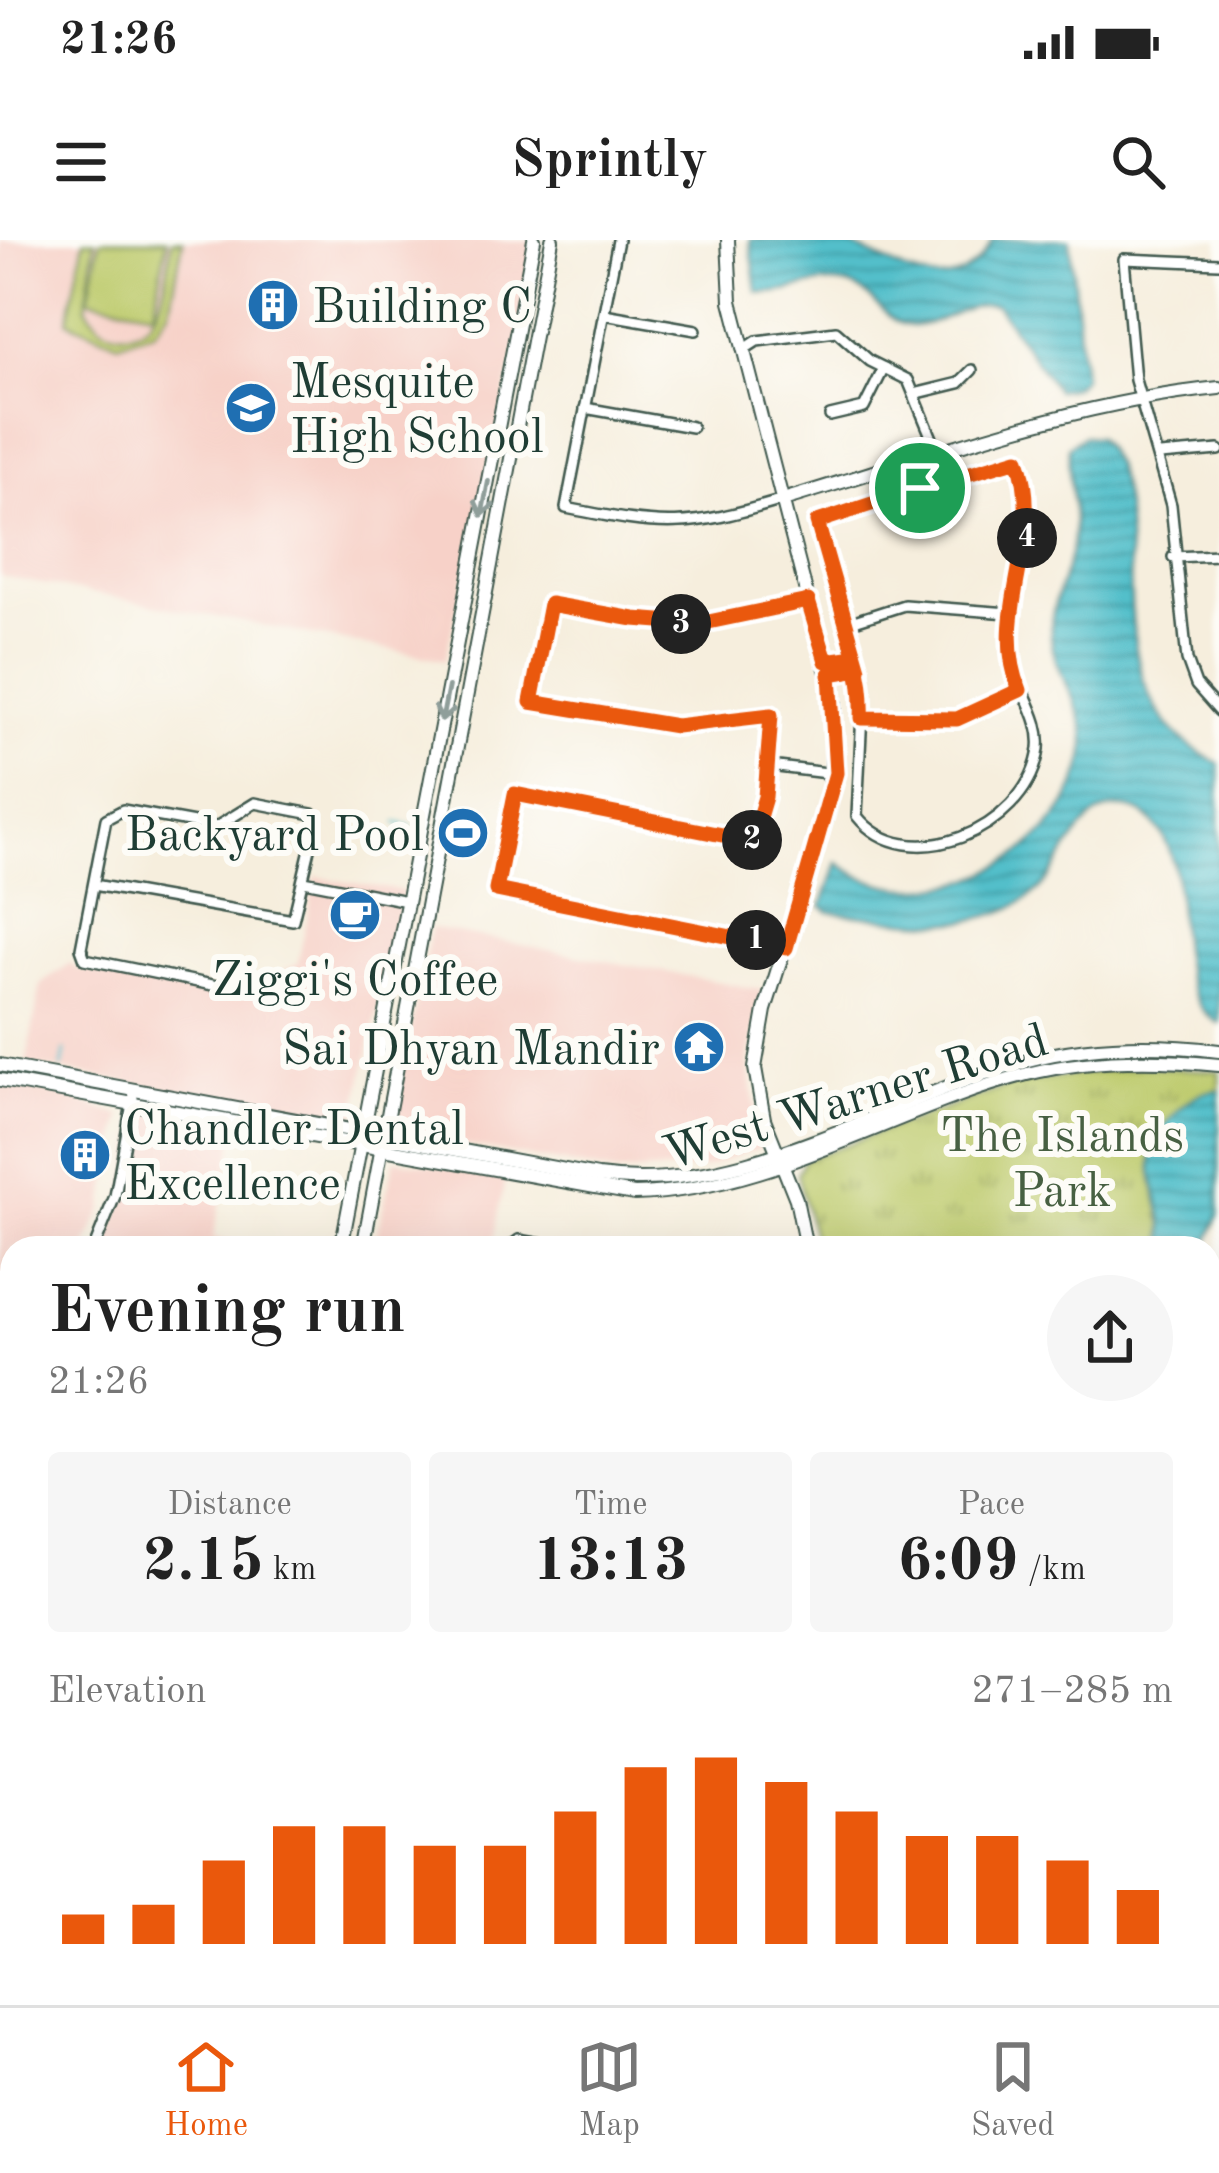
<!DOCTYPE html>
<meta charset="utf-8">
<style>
:root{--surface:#fff;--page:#f6f6f6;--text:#222;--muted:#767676;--line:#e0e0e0;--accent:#ea580c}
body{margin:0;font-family:"Old Standard TT",serif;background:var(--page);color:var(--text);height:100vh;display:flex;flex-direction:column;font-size:45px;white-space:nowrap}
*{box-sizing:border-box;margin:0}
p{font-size:39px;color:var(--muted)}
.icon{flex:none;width:66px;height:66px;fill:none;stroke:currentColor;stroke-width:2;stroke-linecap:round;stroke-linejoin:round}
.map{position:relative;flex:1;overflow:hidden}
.drawer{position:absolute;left:0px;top:996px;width:1221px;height:771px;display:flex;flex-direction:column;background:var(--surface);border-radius:36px 36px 0 0;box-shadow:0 12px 48px #0002}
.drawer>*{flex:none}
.pin{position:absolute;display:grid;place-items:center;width:102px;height:102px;color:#fff;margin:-51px;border:6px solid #fff;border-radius:50%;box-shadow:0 3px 12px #0007}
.km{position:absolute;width:60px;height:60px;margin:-30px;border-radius:50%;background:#222;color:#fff;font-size:33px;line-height:60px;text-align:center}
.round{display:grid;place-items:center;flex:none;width:126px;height:126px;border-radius:63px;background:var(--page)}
.head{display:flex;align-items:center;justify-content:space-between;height:204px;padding:0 48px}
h1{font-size:66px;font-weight:800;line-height:90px}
.figures{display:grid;grid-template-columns:repeat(3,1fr);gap:18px;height:204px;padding:12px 48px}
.figures div{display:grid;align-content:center;border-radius:12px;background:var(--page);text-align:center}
.figures b{font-size:60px;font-weight:800}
.figures small{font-size:33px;font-weight:400}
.figures p{font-size:33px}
.chart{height:336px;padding:24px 48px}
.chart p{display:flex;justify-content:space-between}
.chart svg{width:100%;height:216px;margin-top:12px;stroke:var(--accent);stroke-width:6}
.status{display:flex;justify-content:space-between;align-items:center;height:84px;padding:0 60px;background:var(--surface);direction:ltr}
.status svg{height:33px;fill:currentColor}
header{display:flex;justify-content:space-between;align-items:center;height:156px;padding:0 48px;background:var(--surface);font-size:54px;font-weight:800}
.dock{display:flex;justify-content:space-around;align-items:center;height:168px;border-top:3px solid var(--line);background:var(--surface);font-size:33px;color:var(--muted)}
.dock a{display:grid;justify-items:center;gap:6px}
.dock .current{color:var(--accent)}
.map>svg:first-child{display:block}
.built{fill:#f7d1c8}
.park{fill:url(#park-tufts);stroke:#6e8450;stroke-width:3}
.pitch{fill:#becb6d;stroke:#6e8450;stroke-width:3}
.water{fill:url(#water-rules);stroke:#387e7f;stroke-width:3}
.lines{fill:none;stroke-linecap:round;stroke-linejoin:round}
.stream{stroke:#52bfca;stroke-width:3}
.street-casing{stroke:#3f584d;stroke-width:14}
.secondary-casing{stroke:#3f584d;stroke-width:16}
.street{stroke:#fff;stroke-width:9}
.secondary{stroke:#fff;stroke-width:12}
.oneway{stroke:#8f9e9a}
.route-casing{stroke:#fff;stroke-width:24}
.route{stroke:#ea580c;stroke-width:15}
.labels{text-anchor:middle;stroke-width:12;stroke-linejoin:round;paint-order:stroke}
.poi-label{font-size:48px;fill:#1f3d34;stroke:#fdfcf7;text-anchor:start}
.street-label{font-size:48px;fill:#1f3d34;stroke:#fdfcf7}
.park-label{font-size:48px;fill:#476042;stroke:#fdfcf7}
</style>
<div class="status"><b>21:26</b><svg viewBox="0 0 49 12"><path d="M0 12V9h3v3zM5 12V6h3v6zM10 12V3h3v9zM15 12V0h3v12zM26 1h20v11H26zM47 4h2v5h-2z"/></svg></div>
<header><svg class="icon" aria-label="menu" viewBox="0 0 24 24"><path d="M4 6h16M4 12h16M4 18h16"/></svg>Sprintly<svg class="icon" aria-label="search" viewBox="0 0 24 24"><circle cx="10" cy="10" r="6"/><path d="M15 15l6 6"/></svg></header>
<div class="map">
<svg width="1219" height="1765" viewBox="0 0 1219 1765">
<defs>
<pattern id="park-tufts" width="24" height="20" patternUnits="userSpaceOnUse" patternTransform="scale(3)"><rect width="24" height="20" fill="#becb6d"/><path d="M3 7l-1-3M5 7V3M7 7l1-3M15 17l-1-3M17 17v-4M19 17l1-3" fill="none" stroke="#9aa65a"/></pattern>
<pattern id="water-rules" width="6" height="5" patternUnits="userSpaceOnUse" patternTransform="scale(3)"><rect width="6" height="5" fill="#52bfca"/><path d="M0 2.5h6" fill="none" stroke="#439ca5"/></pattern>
</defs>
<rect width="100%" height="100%" fill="#fdfcf7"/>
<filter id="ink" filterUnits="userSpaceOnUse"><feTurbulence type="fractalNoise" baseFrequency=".00833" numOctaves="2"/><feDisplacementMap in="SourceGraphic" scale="24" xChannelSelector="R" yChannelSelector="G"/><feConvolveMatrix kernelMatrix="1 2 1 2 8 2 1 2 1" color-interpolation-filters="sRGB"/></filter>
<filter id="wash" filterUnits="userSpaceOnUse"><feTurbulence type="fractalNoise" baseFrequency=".004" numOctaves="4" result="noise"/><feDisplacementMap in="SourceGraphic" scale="48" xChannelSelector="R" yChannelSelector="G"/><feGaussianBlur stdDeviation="2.7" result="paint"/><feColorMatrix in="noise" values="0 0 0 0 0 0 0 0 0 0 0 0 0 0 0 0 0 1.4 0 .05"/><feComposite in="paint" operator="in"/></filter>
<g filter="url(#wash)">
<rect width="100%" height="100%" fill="#f6eedd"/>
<!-- built -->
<g class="built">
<path d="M 0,0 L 540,0 L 445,420 L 0,336 Z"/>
<path d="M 316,637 L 403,651 L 353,883 L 26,824 L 41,744 L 70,723 L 76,729 L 236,759 L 298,723 Z"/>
<path d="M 431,688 L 762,750 L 748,821 L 761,907 L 704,928 L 616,933 L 397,892 L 393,884 Z"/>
<path d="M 0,844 L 59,855 L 122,876 L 103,969 L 85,1008 L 12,1008 L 12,1071 L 0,1068 Z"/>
<path d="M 147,872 L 236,890 L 213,998 L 262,1008 L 103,1008 L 120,973 L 138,881 Z"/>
<path d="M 395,919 L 505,939 L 492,1008 L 373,1008 Z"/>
</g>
<!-- park -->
<path class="park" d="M 1138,826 L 1219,831 L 1219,850 C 1206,852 1197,861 1186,868 C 1122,913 1167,950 1164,1008 L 816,1008 L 797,934 L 805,919 L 1016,843 Z"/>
<!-- pitch -->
<g class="pitch">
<path d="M 84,0 L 95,0 L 86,67 C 94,80 101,89 117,92 C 165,100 166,32 172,0 L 183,0 L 170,69 L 155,91 L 118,103 L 68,81 Z"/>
<path d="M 100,0 L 167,0 L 154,72 L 89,59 Z"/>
</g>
<!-- water -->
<g class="water">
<path d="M 750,0 C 775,0 802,0 827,0 C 886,7 947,84 993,0 L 1070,0 L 1083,137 L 1074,147 L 1056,150 L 996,65 C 966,61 943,84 914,86 C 886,87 876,54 851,46 C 819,35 789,57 757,52 Z"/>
<path d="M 1083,196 L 1097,197 C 1168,280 1077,458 1219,523 L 1219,783 C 1168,758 1186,659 1171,614 C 1164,595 1151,573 1130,569 C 1082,558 1067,623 1040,649 C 1026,661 1010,670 992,675 C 935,692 887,677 829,672 L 822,666 L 838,623 C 925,687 1063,621 1084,518 C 1093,472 1054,440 1051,396 C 1049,361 1070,332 1073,298 C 1077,267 1066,237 1069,206 Z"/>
<path d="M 1219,850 L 1219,974 L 1206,1008 L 1164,1008 C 1169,952 1126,923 1177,872 C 1190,858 1200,851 1219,850 Z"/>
<path d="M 1209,1065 L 1219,1081 L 1219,1381 L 1209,1371 Z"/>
</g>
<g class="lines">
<!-- stream -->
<g class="stream">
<path d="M 397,583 L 411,586"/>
<path d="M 62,827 L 65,811"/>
</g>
</g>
</g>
<g filter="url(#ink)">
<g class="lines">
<!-- street casing -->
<g class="street-casing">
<g id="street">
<path d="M 618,0 L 566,268 C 666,288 685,289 783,260"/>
<path d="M 1219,23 L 1124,19 L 1135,140 L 1171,265 L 1187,420 L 1196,445 L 1219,471"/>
<path d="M 604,74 L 696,90"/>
<path d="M 743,110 L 757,101 L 836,91 L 870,121 L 908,140 L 938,213"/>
<path d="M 918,153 L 959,143 L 972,130"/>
<path d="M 585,168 L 692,187"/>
<path d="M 830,176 L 864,168 L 884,128"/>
<path d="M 1160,215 L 1219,210"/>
<path d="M 1018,219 C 1042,284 1007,336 1008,401 C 1009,441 1047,476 1038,515 C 1023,589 908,640 857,576 L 863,451 L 817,282 Z"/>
<path d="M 1173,317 L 1219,315"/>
<path d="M 845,384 L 904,365 L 1009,373"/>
<path d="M 827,421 L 855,417"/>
<path d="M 830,434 L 859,429"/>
<path d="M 862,478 L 957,479 L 1020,450"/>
<path d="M 770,526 L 835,534"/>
<path d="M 304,641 L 407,661"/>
<path d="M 94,645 L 293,680 L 316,584 L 312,574 L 255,563 L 216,587 L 123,570 L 106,579 L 81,708 L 85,719 L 227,748"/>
<path d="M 786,708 L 497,650 L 515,554 L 752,601 L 765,557 L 771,475 L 676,486 L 531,462 L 550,364 L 634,379 L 699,384 L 809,361"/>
<path d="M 94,1008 L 115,956 L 133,858"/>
<path d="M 508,1008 L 519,1000 L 565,1008"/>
<path d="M 0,1125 L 12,1124"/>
<path d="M 2,1401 L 12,1300"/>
<path d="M 0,1630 L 12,1632"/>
<path d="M 0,1747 L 12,1749"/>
<path d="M 42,1755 L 97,1765"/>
<path d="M 428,1755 L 482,1765"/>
<path d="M 747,1755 L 766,1765"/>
<path d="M 1102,1755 L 1103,1765"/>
<path d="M 390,1765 L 391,1755"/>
<path d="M 552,1765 L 554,1755"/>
<path d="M 706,1765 L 712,1755"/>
<path d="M 986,1765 L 1020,1755"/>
</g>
</g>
<!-- secondary casing -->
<g class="secondary-casing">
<g id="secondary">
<path d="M 728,0 L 731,61 L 835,464 L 830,564 L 765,770 L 755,828 L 764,879 L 796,959 L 806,1008"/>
<path d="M 783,260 C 927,217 1069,163 1219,148"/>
<path d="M 0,825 L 598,936 C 746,958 889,857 1028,820 C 1090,804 1156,803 1219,811"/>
<path d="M 0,840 L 634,954 C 772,951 895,868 1027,834 C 1090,818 1155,818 1219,825"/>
<path d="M 341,1008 L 534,0"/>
<path d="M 363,1008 L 552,0"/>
<path d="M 1209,1679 L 1219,1680"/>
<path d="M 200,1765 L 202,1755"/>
<path d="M 223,1765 L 225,1755"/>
</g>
</g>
<!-- street -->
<use href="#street" class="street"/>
<!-- secondary -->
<use href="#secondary" class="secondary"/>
</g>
<!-- one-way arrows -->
<defs><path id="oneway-shaft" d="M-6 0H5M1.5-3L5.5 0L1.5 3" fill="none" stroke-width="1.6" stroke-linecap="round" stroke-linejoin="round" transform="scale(3)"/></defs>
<g class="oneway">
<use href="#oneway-shaft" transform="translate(485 259) rotate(101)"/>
<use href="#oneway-shaft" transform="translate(445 464) rotate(101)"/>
</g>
</g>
<g class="lines" filter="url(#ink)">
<!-- route casing -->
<g class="route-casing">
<path id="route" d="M 920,248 L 817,282 L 859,429 L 830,434 L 836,533 L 786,708 L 496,650 L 515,554 L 752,601 L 765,557 L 771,475 L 676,486 L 531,462 L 550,364 L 634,379 L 699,384 L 808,361 L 826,421 L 855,417 C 861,438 863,456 862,478 L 957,479 L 1020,450 C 988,372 1047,299 1018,219 L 920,248"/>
</g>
<!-- route -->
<use href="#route" class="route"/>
</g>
<!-- icons -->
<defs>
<g id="building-disc" transform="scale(2.7)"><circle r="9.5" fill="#1f6fb2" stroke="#fdfcf7"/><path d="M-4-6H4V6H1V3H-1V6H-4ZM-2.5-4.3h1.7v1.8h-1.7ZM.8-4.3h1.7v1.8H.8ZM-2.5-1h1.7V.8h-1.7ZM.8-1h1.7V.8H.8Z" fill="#fff"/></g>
<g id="school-disc" transform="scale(2.7)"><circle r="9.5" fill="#1f6fb2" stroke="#fdfcf7"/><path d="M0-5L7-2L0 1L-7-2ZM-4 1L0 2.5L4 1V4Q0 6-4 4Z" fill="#fff"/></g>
<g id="stadium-disc" transform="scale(2.7)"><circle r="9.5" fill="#1f6fb2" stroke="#fdfcf7"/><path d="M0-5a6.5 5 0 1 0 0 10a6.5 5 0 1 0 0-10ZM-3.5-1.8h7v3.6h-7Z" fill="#fff"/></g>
<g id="cafe-disc" transform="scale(2.7)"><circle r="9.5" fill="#1f6fb2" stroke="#fdfcf7"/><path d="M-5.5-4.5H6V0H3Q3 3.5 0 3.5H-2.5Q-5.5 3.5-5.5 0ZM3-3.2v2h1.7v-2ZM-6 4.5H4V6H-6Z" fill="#fff"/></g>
<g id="temple-disc" transform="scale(2.7)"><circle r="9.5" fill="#1f6fb2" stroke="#fdfcf7"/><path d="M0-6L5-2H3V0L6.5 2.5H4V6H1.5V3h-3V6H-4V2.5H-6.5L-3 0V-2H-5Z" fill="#fff"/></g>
</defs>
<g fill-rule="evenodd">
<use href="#building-disc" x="273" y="65"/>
<use href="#school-disc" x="251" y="168"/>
<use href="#stadium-disc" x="463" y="593"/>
<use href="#cafe-disc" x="355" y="675"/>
<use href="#temple-disc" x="699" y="807"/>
<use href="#building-disc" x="85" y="915"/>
</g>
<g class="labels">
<!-- poi labels -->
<g class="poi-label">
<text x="312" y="82">Building C</text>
<text x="290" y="157">Mesquite<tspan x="290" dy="55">High School</tspan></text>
<text x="424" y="610" text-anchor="end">Backyard Pool</text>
<text x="355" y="755" text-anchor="middle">Ziggi's Coffee</text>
<text x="660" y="824" text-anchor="end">Sai Dhyan Mandir</text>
<text x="124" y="904">Chandler Dental<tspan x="124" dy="55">Excellence</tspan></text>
</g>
<!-- street labels -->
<g class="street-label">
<text transform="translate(855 855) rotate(-17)" y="17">West Warner Road</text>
</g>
<!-- park labels -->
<g class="park-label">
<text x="1062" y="911">The Islands<tspan x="1062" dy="55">Park</tspan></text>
</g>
</g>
</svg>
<div class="pin" style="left:920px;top:248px;background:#1e9e55"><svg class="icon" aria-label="arrive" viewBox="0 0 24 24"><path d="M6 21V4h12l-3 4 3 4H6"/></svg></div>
<b class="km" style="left:756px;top:700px">1</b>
<b class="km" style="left:752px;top:600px">2</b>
<b class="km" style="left:681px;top:384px">3</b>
<b class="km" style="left:1027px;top:298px">4</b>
<section class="drawer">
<div class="head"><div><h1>Evening run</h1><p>21:26</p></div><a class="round"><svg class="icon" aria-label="share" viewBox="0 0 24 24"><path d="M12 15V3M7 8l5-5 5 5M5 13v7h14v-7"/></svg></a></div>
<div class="figures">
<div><p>Distance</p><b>2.15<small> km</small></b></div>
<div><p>Time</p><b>13:13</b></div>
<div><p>Pace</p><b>6:09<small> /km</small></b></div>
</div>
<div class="chart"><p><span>Elevation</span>271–285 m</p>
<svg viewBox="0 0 160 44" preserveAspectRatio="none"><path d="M5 44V38M15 44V36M25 44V27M35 44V20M45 44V20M55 44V24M65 44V24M75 44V17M85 44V8M95 44V6M105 44V11M115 44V17M125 44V22M135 44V22M145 44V27M155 44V33"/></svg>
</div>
</section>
</div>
<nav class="dock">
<a class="current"><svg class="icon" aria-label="home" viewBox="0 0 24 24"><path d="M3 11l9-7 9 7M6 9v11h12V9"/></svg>Home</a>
<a><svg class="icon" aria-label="map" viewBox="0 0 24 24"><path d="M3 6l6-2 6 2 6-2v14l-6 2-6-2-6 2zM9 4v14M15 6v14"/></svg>Map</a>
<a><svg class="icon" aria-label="saved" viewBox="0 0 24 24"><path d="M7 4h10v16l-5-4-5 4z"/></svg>Saved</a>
</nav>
